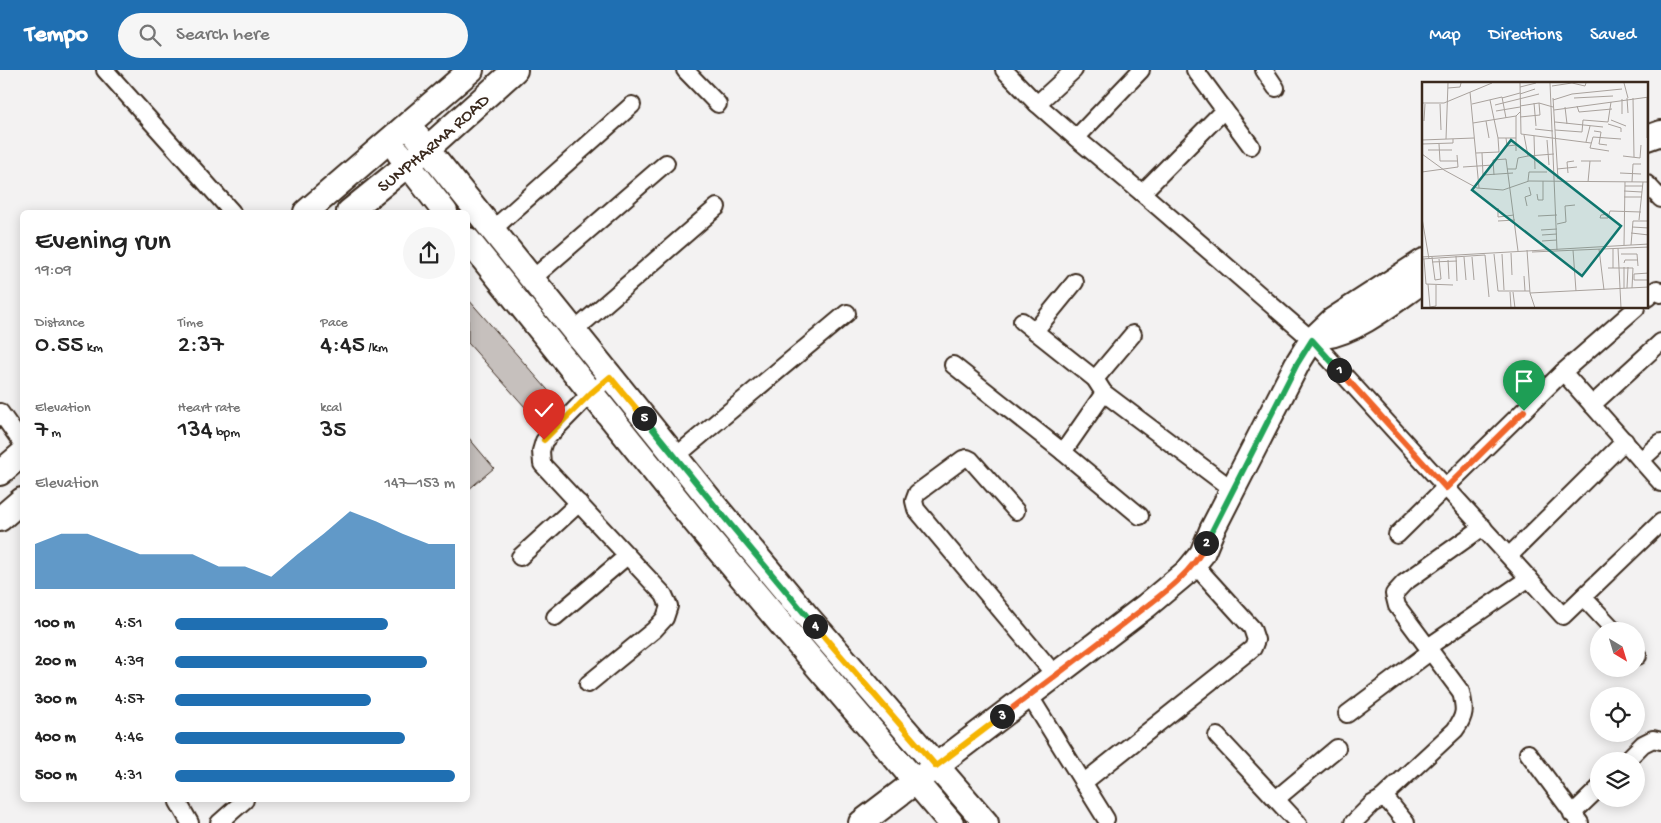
<!DOCTYPE html>
<meta charset="utf-8">
<style>
:root{--surface:#fff;--page:#f6f6f6;--text:#222;--muted:#767676;--accent:#1f6fb2}
body{margin:0;font-family:"Gochi Hand",sans-serif;background:var(--page);color:var(--text);height:100vh;display:flex;flex-direction:column;font-size:19px;white-space:nowrap}
*{box-sizing:border-box;margin:0}
p{font-size:16px;color:var(--muted)}
.icon{flex:none;width:28px;height:28px;fill:none;stroke:currentColor;stroke-width:2;stroke-linecap:round;stroke-linejoin:round}
.map{position:relative;flex:1;overflow:hidden}
.side{position:absolute;left:20px;top:140px;width:450px;height:592px;display:flex;flex-direction:column;background:var(--surface);border-radius:8px;box-shadow:0 2px 12px #0003}
.side>*{flex:none}
.needle{width:32px;rotate:142deg}
.tools{position:absolute;left:1590px;top:552px;display:grid;gap:10px}
.tools a{display:grid;place-items:center;width:55px;height:55px;border-radius:50%;background:var(--surface);box-shadow:0 2px 12px #0003;font-size:25px}
.pin{position:absolute;display:grid;place-items:center;width:42px;height:42px;color:#fff;margin:-51px -21px;border-radius:50% 50% 50% 0;rotate:-45deg;box-shadow:0 0 5px #0007}
.pin .icon{rotate:45deg}
.km{position:absolute;width:25px;height:25px;margin:-12px;border-radius:50%;background:#222;color:#fff;font-size:14px;line-height:25px;text-align:center}
.round{display:grid;place-items:center;flex:none;width:52px;height:52px;border-radius:26px;background:var(--page)}
.headline{display:flex;align-items:center;justify-content:space-between;height:85px;padding:0 15px}
h1{font-size:28px;font-weight:600;line-height:38px}
.metrics{display:grid;grid-template-columns:repeat(3,1fr);gap:8px;height:85px;padding:5px 15px}
.metrics div{display:grid;align-content:center}
.metrics b{font-size:25px;font-weight:600}
.metrics small{font-size:14px;font-weight:400}
.metrics p{font-size:14px}
.chart{height:140px;padding:10px 15px}
.chart p{display:flex;justify-content:space-between}
.chart svg{width:100%;height:90px;margin-top:5px;fill:var(--accent);opacity:.7}
ul{padding:0 15px;list-style:none;font-size:16px}
li{display:grid;grid-template-columns:80px 60px 1fr;align-items:center;height:38px}
li i{height:12px;border-radius:6px;background:var(--accent)}
header{display:flex;align-items:center;gap:30px;box-sizing:border-box;height:70px;padding:0 25px;background:var(--accent);color:#fff}
header strong{font-size:24px}
nav{display:flex;gap:28px;margin-inline-start:auto;font-size:18px}
.search{width:350px;height:45px;background:var(--page);display:flex;align-items:center;gap:12px;box-sizing:border-box;padding:0 18px;border-radius:28px;color:var(--muted);font-size:19px}
.map>svg:first-child{display:block}
.building{fill:#c6c0bd;stroke:#3b2a1e}
.lines{fill:none;stroke-linecap:round;stroke-linejoin:round}
.street-casing{stroke:#3b2a1e;stroke-width:20}
.secondary-casing{stroke:#3b2a1e;stroke-width:28}
.street{stroke:#fff;stroke-width:16}
.secondary{stroke:#fff;stroke-width:24}
.split-1-casing{stroke:#fff;stroke-width:10}
.split-2-casing{stroke:#fff;stroke-width:10}
.split-3-casing{stroke:#fff;stroke-width:10}
.split-4-casing{stroke:#fff;stroke-width:10}
.split-5-casing{stroke:#fff;stroke-width:10}
.split-6-casing{stroke:#fff;stroke-width:10}
.split-1{stroke:#f0652b;stroke-width:6}
.split-2{stroke:#22a559;stroke-width:6}
.split-3{stroke:#f0652b;stroke-width:6}
.split-4{stroke:#f5b400;stroke-width:6}
.split-5{stroke:#22a559;stroke-width:6}
.split-6{stroke:#f5b400;stroke-width:6}
.labels{text-anchor:middle;stroke-width:5;stroke-linejoin:round;paint-order:stroke}
.street-label{font-size:18px;fill:#3b2a1e;stroke:#fff}
.inset-road{fill:none;stroke:#a9a29d;stroke-width:1}
.view{fill:#0f766e;fill-opacity:0.15;stroke:#0f766e;stroke-width:2.5}
.inset-edge{fill:none;stroke:#3b2a1e;stroke-width:2.5}
</style>
<header>
<strong>Tempo</strong>
<div class="search"><svg class="icon" aria-label="search" viewBox="0 0 24 24"><circle cx="10" cy="10" r="6"/><path d="M15 15l6 6"/></svg>Search here</div>
<nav><a>Map</a><a>Directions</a><a>Saved</a></nav>
</header>
<div class="map">
<svg width="1661" height="753" viewBox="0 0 1661 753">
<rect width="100%" height="100%" fill="#f3f2f2"/>
<filter id="ink" filterUnits="userSpaceOnUse"><feTurbulence type="fractalNoise" baseFrequency=".02" numOctaves="2"/><feDisplacementMap in="SourceGraphic" scale="10" xChannelSelector="R" yChannelSelector="G"/><feConvolveMatrix kernelMatrix="1 2 1 2 8 2 1 2 1" color-interpolation-filters="sRGB"/></filter>
<g filter="url(#ink)">
<!-- building -->
<g class="building">
<path d="M 468,229 L 554,327 L 533,346 L 468,273 Z"/>
<path d="M 468,367 L 494,398 L 468,420 Z"/>
</g>
<g class="lines">
<!-- street casing -->
<g class="street-casing">
<g id="street">
<path d="M 105,0 L 232,142"/>
<path d="M 685,0 L 718,34"/>
<path d="M 1004,0 L 1037,34 L 1076,68 L 1142,123 L 1312,270 L 1563,546 L 1661,452"/>
<path d="M 1195,0 L 1251,76"/>
<path d="M 1264,0 L 1276,18"/>
<path d="M 1037,34 L 1074,0"/>
<path d="M 1076,68 L 1141,0"/>
<path d="M 1647,114 L 1661,129"/>
<path d="M 1142,123 L 1224,40"/>
<path d="M 492,160 L 632,35"/>
<path d="M 532,209 L 666,93"/>
<path d="M 1647,228 L 1657,219 L 1661,224"/>
<path d="M 1022,251 L 1095,309 L 1104,323 L 1063,382 L 1140,446"/>
<path d="M 574,261 L 717,137"/>
<path d="M 1035,261 L 1075,212"/>
<path d="M 953,295 L 1063,382"/>
<path d="M 1563,302 L 1661,413"/>
<path d="M 1095,309 L 1133,264"/>
<path d="M 1104,323 L 1233,420"/>
<path d="M 1592,335 L 1661,272"/>
<path d="M 0,342 L 22,373"/>
<path d="M 675,387 L 847,243"/>
<path d="M 1641,390 L 1661,372"/>
<path d="M 1016,441 L 971,390 L 967,388 L 963,389 L 917,423 L 914,431 L 916,439 L 1055,605"/>
<path d="M 1397,465 L 1563,302 L 1636,238"/>
<path d="M 1509,486 L 1625,371"/>
<path d="M 520,487 L 579,433"/>
<path d="M 1583,527 L 1615,561"/>
<path d="M 555,547 L 627,486"/>
<path d="M 1428,577 L 1529,508"/>
<path d="M 1636,584 L 1638,586"/>
<path d="M 588,614 L 654,560 L 665,548 L 669,536 L 664,525 L 542,394 L 541,381 L 544,371 L 591,323 L 610,307"/>
<path d="M 1029,625 L 1106,749"/>
<path d="M 1347,644 L 1431,581"/>
<path d="M 1217,666 L 1298,753"/>
<path d="M 1528,683 L 1580,753"/>
<path d="M 1626,691 L 1643,674 L 1653,669 L 1661,671"/>
<path d="M 1083,713 L 1253,578 L 1256,570 L 1252,558 L 1194,494"/>
<path d="M 1276,729 L 1337,678"/>
<path d="M 1381,729 L 1455,660 C 1466,645 1465,639 1461,622 L 1397,536 L 1394,524 L 1404,513 L 1483,457"/>
<path d="M 180,730 L 178,732 L 190,753"/>
<path d="M 1572,744 L 1599,718"/>
<path d="M 219,753 L 245,730"/>
<path d="M 1353,753 L 1372,734 L 1381,729 L 1389,732 L 1406,753"/>
</g>
</g>
<!-- secondary casing -->
<g class="secondary-casing">
<g id="secondary">
<path d="M 408,55 L 715,436 L 805,544 L 986,753"/>
<path d="M 1647,68 L 1661,63"/>
<path d="M 399,83 L 445,142"/>
<path d="M 306,142 L 471,0"/>
<path id="s1" d="M 349,142 L 428,78 L 515,0"/>
<path d="M 468,170 L 696,453 L 787,561 L 951,753"/>
<path d="M 1325,266 C 1358,261 1396,229 1424,210"/>
<path d="M 0,403 L 22,384"/>
<path d="M 0,449 L 22,430"/>
<path d="M 861,753 L 1146,536 L 1188,501 L 1202,484 L 1212,460 L 1297,294 L 1312,270 L 1333,250 L 1424,191"/>
</g>
</g>
<!-- street -->
<use href="#street" class="street"/>
<!-- secondary -->
<use href="#secondary" class="secondary"/>
</g>
</g>
<g class="lines" filter="url(#ink)">
<!-- split-1 casing -->
<g class="split-1-casing">
<path id="split-1" d="M 1339,300 L 1446,418 L 1524,341"/>
</g>
<!-- split-2 casing -->
<g class="split-2-casing">
<path id="split-2" d="M 1206,473 L 1297,294 L 1312,270 L 1339,300"/>
</g>
<!-- split-3 casing -->
<g class="split-3-casing">
<path id="split-3" d="M 1002,646 C 1045,613 1089,581 1131,548 C 1156,529 1194,503 1206,473"/>
</g>
<!-- split-4 casing -->
<g class="split-4-casing">
<path id="split-4" d="M 815,556 L 936,696 L 1002,646"/>
</g>
<!-- split-5 casing -->
<g class="split-5-casing">
<path id="split-5" d="M 644,348 L 715,436 L 815,556"/>
</g>
<!-- split-6 casing -->
<g class="split-6-casing">
<path id="split-6" d="M 544,370 L 591,323 L 610,307 L 644,348"/>
</g>
<!-- split-1 -->
<use href="#split-1" class="split-1"/>
<!-- split-2 -->
<use href="#split-2" class="split-2"/>
<!-- split-3 -->
<use href="#split-3" class="split-3"/>
<!-- split-4 -->
<use href="#split-4" class="split-4"/>
<!-- split-5 -->
<use href="#split-5" class="split-5"/>
<!-- split-6 -->
<use href="#split-6" class="split-6"/>
</g>
<g class="labels">
<!-- street labels -->
<g class="street-label">
<text dy="6" stroke="none"><textPath href="#s1" startOffset="109">SUNPHARMA ROAD</textPath></text>
</g>
</g>
<!-- overview -->
<g transform="translate(1422 12)">
<rect width="226" height="226" fill="#f3f2f2"/>
<path class="inset-road" d="M 98,1 L 99,52 L 169,61M 128,1 L 135,168M 202,1 L 206,16M 130,4 L 150,1 L 163,4 L 164,1M 98,5 L 114,1M 26,6 L 38,5 L 39,1M 48,10 L 57,106M 98,12 L 113,7M 80,16 L 98,11M 131,16 L 136,97M 152,16 L 191,14M 205,16 L 206,31M 211,16 L 212,75M 68,18 L 76,56 L 94,56M 131,18 L 150,12 L 200,7M 0,21 L 22,21 L 70,1M 112,21 L 114,44M 18,22 L 19,48M 50,22 L 80,15 L 84,36M 73,23 L 117,12M 98,24 L 117,21 L 131,25M 155,24 L 157,30 L 190,27M 143,25 L 145,42M 132,28 L 227,15M 74,29 L 98,25M 200,32 L 200,17M 98,35 L 118,33 L 117,21M 189,38 L 204,44M 2,39 L 3,22M 64,39 L 67,56M 133,40 L 181,45M 51,41 L 94,34M 186,42 L 199,46 L 199,50M 113,47 L 131,49M 133,48 L 160,50 L 161,38 L 186,40 L 189,20M 172,49 L 179,50 L 177,62 L 185,63M 102,53 L 106,74 L 132,72M 112,54 L 113,87M 84,56 L 85,64 L 94,63M 225,56 L 225,15M 24,57 L 26,1M 0,58 L 52,56M 125,58 L 127,83M 164,60 L 168,44M 0,62 L 31,61 L 31,57M 17,62 L 18,79 L 35,79M 6,68 L 30,68M 94,69 L 94,34 L 98,30M 187,69 L 168,66 L 171,55 L 199,57M 54,71 L 77,70 L 76,56M 60,71 L 61,93 L 91,91M 0,72 L 22,88M 201,74 L 218,76 L 219,63M 159,79 L 179,79M 41,85 L 71,83M 85,87 L 94,87 L 96,76 L 106,74M 135,87 L 155,85M 22,88 L 55,106 L 81,108 L 107,99 L 227,100M 0,90 L 36,85 L 35,73M 146,91 L 145,80 L 152,79M 198,91 L 219,92M 72,93 L 71,78 L 84,77 L 96,169M 106,99 L 107,90 L 125,90M 166,100 L 168,79M 210,100 L 211,82 L 219,82M 203,104 L 221,104M 202,109 L 220,110M 115,112 L 116,118 L 121,118 L 121,99M 202,115 L 220,115M 105,124 L 103,115 L 109,113 L 107,105M 76,126 L 76,135 L 92,133M 186,132 L 179,133 L 178,136 L 186,136 L 188,129 L 219,130M 116,134 L 135,133M 0,136 L 7,177M 217,138 L 221,100M 76,139 L 93,138M 135,142 L 144,140 L 143,124 L 153,123M 210,145 L 227,146M 119,148 L 135,147M 209,151 L 227,153M 120,153 L 135,152M 120,159 L 135,158M 202,163 L 203,100M 209,163 L 211,139 L 227,139M 196,166 L 199,226M 177,167 L 182,208M 191,167 L 191,186M 105,168 L 108,211 L 113,226M 151,168 L 154,209M 110,170 L 227,165M 89,171 L 90,193M 72,172 L 76,209 L 108,209M 80,172 L 82,208M 199,172 L 215,172 L 216,184M 63,173 L 67,215M 34,174 L 35,199M 0,175 L 227,162M 10,175 L 13,198 L 19,197 L 17,177M 42,175 L 44,198M 50,175 L 52,198M 0,177 L 63,173M 2,177 L 4,202 L 31,203M 26,178 L 27,197M 10,180 L 35,179M 202,181 L 203,178 L 216,178M 186,186 L 211,186 L 210,206M 227,191 L 212,192 L 212,198 L 227,198M 102,194 L 103,209M 6,202 L 8,225 L 14,224 L 14,203M 202,206 L 202,185M 205,206 L 206,185M 88,210 L 89,226M 91,210 L 93,226M 108,211 L 227,205"/>
<path class="view" d="M 89,58 L 199,144 L 160,194 L 50,108 Z"/>
<rect width="226" height="226" class="inset-edge"/>
</g>
</svg>
<div class="tools">
<a><svg class="needle" viewBox="-14 -14 28 28"><path d="M0-13l5 13h-10z" fill="#e53935"/><path d="M0 13l5-13h-10z" fill="#767676"/></svg></a>
<a><svg class="icon" aria-label="locate" viewBox="0 0 24 24"><circle cx="12" cy="12" r="6"/><path d="M12 2v4M12 18v4M2 12h4M18 12h4"/></svg></a>
<a><svg class="icon" aria-label="layers" viewBox="0 0 24 24"><path d="M12 4l9 5-9 5-9-5zM3 14l9 5 9-5"/></svg></a>
</div>
<div class="pin" style="left:1524px;top:341px;background:#1e9e55"><svg class="icon" aria-label="arrive" viewBox="0 0 24 24"><path d="M6 21V4h12l-3 4 3 4H6"/></svg></div>
<div class="pin" style="left:544px;top:370px;background:#d93025"><svg class="icon" aria-label="check" viewBox="0 0 24 24"><path d="M5 12l5 5 9-10"/></svg></div>
<b class="km" style="left:1339px;top:300px">1</b>
<b class="km" style="left:1206px;top:473px">2</b>
<b class="km" style="left:1002px;top:646px">3</b>
<b class="km" style="left:815px;top:556px">4</b>
<b class="km" style="left:644px;top:348px">5</b>
<section class="side">
<div class="headline"><div><h1>Evening run</h1><p>19:09</p></div><a class="round"><svg class="icon" aria-label="share" viewBox="0 0 24 24"><path d="M12 15V3M7 8l5-5 5 5M5 13v7h14v-7"/></svg></a></div>
<div class="metrics">
<div><p>Distance</p><b>0.55<small> km</small></b></div>
<div><p>Time</p><b>2:37</b></div>
<div><p>Pace</p><b>4:45<small> /km</small></b></div>
</div>
<div class="metrics">
<div><p>Elevation</p><b>7<small> m</small></b></div>
<div><p>Heart rate</p><b>134<small> bpm</small></b></div>
<div><p>kcal</p><b>35</b></div>
</div>
<div class="chart"><p><span>Elevation</span>147–153 m</p>
<svg viewBox="0 0 160 44" preserveAspectRatio="none"><path d="M0 44V22L10 17L20 17L30 22L40 27L50 27L60 27L70 33L80 33L90 38L100 27L110 17L120 6L130 11L140 17L150 22L160 22V44z"/></svg>
</div>
<ul>
<li><b>100 m</b>4:51<i style="width:76%"></i></li>
<li><b>200 m</b>4:39<i style="width:90%"></i></li>
<li><b>300 m</b>4:57<i style="width:70%"></i></li>
<li><b>400 m</b>4:46<i style="width:82%"></i></li>
<li><b>500 m</b>4:31<i style="width:100%"></i></li>
</ul>
</section>
</div>
